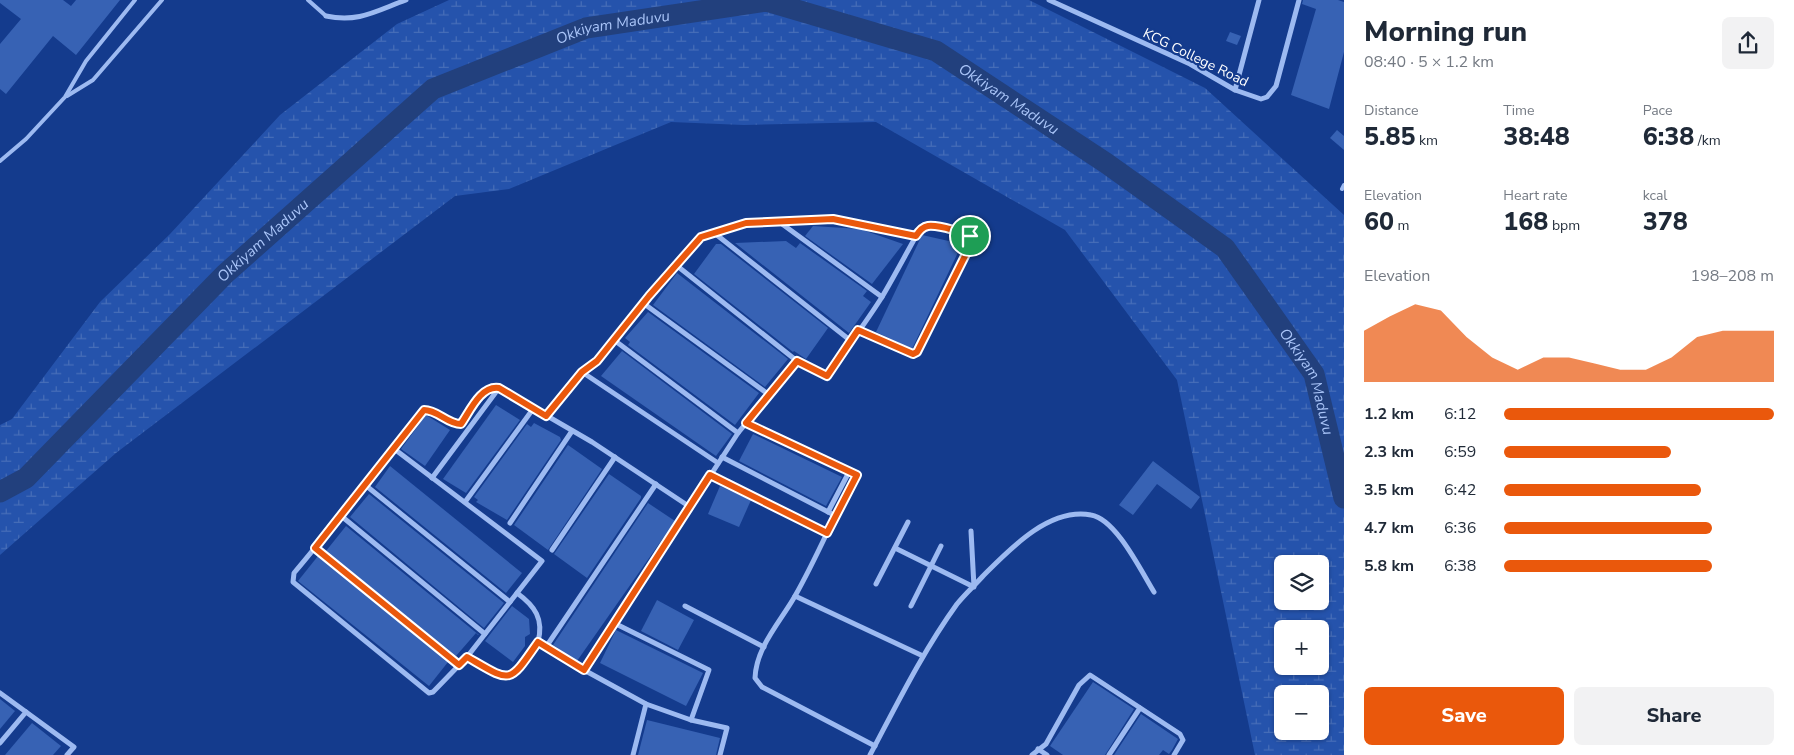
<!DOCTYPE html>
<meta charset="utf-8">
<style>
:root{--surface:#fff;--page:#f2f2f3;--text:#1f2937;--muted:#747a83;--accent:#ea580c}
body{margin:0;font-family:"Nunito Sans",sans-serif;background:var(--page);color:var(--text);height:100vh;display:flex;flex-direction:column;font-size:19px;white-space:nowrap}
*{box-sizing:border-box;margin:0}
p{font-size:16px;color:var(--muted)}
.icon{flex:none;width:28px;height:28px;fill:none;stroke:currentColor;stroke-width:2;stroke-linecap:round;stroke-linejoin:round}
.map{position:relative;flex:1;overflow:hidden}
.details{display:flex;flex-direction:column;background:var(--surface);width:450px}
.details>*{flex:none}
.fabs{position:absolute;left:1274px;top:555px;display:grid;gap:10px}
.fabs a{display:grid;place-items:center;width:55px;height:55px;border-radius:8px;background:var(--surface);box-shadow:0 1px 4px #0004;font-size:25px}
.pin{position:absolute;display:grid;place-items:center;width:42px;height:42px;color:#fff;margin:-21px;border:2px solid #fff;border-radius:50%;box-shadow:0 1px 5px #0007}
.round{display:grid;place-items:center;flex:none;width:52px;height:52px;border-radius:8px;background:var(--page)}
.headline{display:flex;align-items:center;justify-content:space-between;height:85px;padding:0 20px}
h1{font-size:28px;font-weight:800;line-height:38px}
.figures{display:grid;grid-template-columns:repeat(3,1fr);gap:8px;height:85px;padding:5px 20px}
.figures div{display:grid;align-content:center}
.figures b{font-size:25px;font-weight:800}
.figures small{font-size:14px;font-weight:400}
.figures p{font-size:14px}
.chart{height:140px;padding:10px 20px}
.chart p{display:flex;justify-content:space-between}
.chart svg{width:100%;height:90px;margin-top:5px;fill:var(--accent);opacity:.7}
.action{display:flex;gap:10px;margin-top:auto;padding:10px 20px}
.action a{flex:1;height:58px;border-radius:8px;background:var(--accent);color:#fff;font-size:20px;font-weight:800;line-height:58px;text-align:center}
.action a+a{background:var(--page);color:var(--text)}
ul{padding:0 20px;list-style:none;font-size:16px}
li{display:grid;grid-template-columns:80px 60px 1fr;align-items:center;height:38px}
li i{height:12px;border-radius:6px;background:var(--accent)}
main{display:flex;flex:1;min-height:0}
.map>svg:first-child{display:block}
.wetland{fill:url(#wetland-marsh);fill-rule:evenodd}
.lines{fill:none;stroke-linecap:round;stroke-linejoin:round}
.river{stroke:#22407d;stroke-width:21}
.building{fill:#3762b4}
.lane{stroke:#9dbaf1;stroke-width:4}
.street{stroke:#9dbaf1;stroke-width:5}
.route-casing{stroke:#fff;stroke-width:10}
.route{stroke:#ea580c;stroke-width:6}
.labels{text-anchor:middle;stroke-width:4.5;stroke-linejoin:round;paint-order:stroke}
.street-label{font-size:14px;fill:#fff;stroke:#143b8d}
.water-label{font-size:15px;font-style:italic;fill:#a9c4f8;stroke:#143b8d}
</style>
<main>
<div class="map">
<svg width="1344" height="755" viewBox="0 0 1344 755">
<defs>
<pattern id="wetland-marsh" width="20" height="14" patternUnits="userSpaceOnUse" patternTransform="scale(1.25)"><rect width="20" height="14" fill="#2553ac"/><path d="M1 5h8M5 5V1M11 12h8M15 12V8" fill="none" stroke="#466db8"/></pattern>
</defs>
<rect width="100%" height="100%" fill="#143b8d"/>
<!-- wetland -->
<path class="wetland" d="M 449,0 L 1029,0 L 1205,88 L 1344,215 L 1344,755 L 1255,755 L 1177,380 L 1065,230 L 876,122 L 744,125 L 671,122 L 509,189 L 455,196 L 116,453 L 0,555 L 0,425 L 12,419 L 100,302 L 170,234 L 280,115 L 397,24 ZM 1282,564 L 1320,564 L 1320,601 L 1282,601 ZM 1282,629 L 1320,629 L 1320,666 L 1282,666 ZM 1282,694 L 1320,694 L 1320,731 L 1282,731 Z"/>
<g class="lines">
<!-- river -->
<path class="river" id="s1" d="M 0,492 L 26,478 L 225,274 L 433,89 L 586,28 L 766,1 L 936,51 L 1106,163 L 1225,248 L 1314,374 L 1344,498"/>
</g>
<!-- building -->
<g class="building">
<path d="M 0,0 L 63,0 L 71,6 L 76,0 L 120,0 L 76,55 L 53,36 L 6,94 L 0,89 L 0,44 L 21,19 L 0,3 Z"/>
<path d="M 1303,0 L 1338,0 L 1344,2 L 1344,52 L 1329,109 L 1291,95 L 1316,9 L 1302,4 Z"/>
<path d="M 1230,32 L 1241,36 L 1237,45 L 1226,41 Z"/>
<path d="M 1337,130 L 1344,136 L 1344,150 L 1330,138 Z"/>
<path d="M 813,226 L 860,229 L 903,244 L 872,284 L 805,236 Z"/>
<path d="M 922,235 L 962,244 L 912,349 L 876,332 Z"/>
<path d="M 786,241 L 796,248 L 800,243 L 867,291 L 863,296 L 871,302 L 849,333 L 735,243 Z"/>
<path d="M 716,244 L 721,244 L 828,328 L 806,359 L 794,351 L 793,352 L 694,274 Z"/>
<path d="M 677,273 L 788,359 L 765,387 L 653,305 Z"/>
<path d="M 648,312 L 759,393 L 735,425 L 628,345 L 630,342 L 625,338 Z"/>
<path d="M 622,351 L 732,434 L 716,456 L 601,376 Z"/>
<path d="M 496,405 L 520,420 L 466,493 L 443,479 Z"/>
<path d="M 426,415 L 450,430 L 425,466 L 401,449 Z"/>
<path d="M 534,423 L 560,437 L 561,440 L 507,520 L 476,502 L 478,500 L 474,497 L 527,424 L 531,427 Z"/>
<path d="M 753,434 L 842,477 L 826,506 L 739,461 Z"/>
<path d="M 568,445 L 602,469 L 548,550 L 514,525 Z"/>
<path d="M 1153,461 L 1200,497 L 1191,509 L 1157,484 L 1133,515 L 1119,505 Z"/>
<path d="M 390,466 L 522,573 L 506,593 L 375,487 Z"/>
<path d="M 609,474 L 641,496 L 641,498 L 587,578 L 554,554 Z"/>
<path d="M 720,486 L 751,500 L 739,527 L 708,514 Z"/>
<path d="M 369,494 L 504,603 L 484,628 L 350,517 Z"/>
<path d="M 648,503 L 675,521 L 577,661 L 553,645 Z"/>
<path d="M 346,526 L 479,635 L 478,635 L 476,633 L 456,656 L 326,551 Z"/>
<path d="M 318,556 L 448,662 L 429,686 L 298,581 Z"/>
<path d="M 657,600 L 694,620 L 678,650 L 641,631 Z"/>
<path d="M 512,606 L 529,619 L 530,634 L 525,637 L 525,646 L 513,662 L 485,641 Z"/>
<path d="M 616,630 L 703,673 L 686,706 L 600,663 Z"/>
<path d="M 1093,682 L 1134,709 L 1105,755 L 1063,755 L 1050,746 Z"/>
<path d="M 0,699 L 15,711 L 0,729 Z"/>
<path d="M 1141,714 L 1178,739 L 1172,750 L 1169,754 L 1163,750 L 1159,755 L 1114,755 Z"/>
<path d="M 647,720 L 720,738 L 716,755 L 638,755 Z"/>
<path d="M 32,723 L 61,746 L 53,755 L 5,755 Z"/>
</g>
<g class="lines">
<!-- lane -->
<g class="lane">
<path d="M 308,0 L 326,16"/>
<path d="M 67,96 L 93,80 L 162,0"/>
<path d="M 0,161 L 26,139 L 65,97 L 86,61 L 135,0"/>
<path d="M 1342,189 L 1344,185"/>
</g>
<!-- street -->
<g class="street">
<path d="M 1049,0 L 1190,64 L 1235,90 L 1261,99 L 1267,97 L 1276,86 L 1299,0"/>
<path d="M 326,16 C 358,23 376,11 406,0"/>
<path d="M 1235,90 L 1259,0"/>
<path d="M 778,221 L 882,297"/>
<path d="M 713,232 L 851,341"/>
<path d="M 676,265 L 797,361"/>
<path d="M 643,303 L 768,394"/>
<path d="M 614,340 L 738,433"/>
<path d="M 582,372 L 718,463"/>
<path d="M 546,416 L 582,372 L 597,361 L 649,297 L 701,237 L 747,223 L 833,219 L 916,236"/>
<path d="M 746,423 L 857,475 L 827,533"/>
<path d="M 393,448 L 542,561 L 467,657 L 433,692 L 429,693 L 293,582 L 294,573 C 339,520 380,464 424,410 C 438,410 447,424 461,423 C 470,411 481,385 499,388 L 592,442 L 690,507"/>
<path d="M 722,457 L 836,516"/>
<path d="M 710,475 L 827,533 C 817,554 807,575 795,596 C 781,621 756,647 755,678 L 762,687 L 875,746"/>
<path d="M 432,478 L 499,388"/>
<path d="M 364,484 L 510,602"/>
<path d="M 465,502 L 533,409"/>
<path d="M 828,512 L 849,472"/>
<path d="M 340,515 L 485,634"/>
<path d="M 510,523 L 572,431"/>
<path d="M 315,547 L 459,665"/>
<path d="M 895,548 L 974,587 L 971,531"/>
<path d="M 552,550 L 615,457"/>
<path d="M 876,584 L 908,522"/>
<path d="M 517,593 C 535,606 544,619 538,642"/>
<path d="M 795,596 L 923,656"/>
<path d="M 685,606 L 764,647"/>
<path d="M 911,606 L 941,546"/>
<path d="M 614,623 L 709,670 L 691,720"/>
<path d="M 546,647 L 656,484"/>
<path d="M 467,657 C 512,683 508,686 538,642 L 584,670"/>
<path d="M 0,693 L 74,747 L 67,755"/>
<path d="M 646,704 L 691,720 L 727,728 L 720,755"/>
<path d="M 0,743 L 26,712"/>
<path d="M 1038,749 L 1047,755"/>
<path d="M 633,755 L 646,704 L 584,670 L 738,433 L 797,361 L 827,377 C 845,350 865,324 882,297 C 895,275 907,252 920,229 L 928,226 L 965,232 L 973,240 L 917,352 L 913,354 L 858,331"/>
<path d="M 870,755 C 897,704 923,651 957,604 C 965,594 975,585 983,576 C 1009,550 1049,507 1091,515 C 1116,519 1141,571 1154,592"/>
<path d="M 1032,755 L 1046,744 L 1079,685 L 1090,675 L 1180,734 L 1183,740 L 1174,755"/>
<path d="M 1109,755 L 1140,708"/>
</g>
</g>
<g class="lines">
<!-- route casing -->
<g class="route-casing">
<path id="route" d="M 833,219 L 916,236 C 919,231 922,227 928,226 C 938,225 967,232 973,240 L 917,352 L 913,354 L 858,330 L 827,376 L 797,361 L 746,423 L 857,475 L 827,533 L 710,475 L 584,670 L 538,642 C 508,685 512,683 467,657 L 459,665 L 315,548 L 424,410 C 438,410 447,424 461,424 C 470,411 481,385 499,388 L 546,416 L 582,372 L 597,361 L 649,296 L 701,237 L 746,223 Z"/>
</g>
<!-- route -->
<use href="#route" class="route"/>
</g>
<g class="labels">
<!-- street labels -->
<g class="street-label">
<text transform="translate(1196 57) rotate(26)" y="5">KCG College Road</text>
</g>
<!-- water labels -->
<g class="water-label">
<text dy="5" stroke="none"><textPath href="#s1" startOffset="784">Okkiyam Maduvu</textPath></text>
<text dy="5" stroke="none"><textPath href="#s1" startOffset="1204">Okkiyam Maduvu</textPath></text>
<text dy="5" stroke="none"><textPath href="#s1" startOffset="365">Okkiyam Maduvu</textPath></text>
<text dy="5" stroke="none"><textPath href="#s1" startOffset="1625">Okkiyam Maduvu</textPath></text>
</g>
</g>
</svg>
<div class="fabs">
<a><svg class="icon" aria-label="layers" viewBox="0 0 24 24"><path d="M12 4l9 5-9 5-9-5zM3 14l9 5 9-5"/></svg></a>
<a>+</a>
<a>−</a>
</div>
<div class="pin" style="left:970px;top:236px;background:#1e9e55"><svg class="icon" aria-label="arrive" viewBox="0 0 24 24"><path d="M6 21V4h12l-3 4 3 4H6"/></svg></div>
</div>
<section class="details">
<div class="headline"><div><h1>Morning run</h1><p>08:40 · 5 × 1.2 km</p></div><a class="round"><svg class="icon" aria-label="share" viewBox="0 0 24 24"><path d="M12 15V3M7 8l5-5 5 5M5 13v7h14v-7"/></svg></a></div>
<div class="figures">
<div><p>Distance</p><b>5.85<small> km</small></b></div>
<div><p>Time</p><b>38:48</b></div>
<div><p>Pace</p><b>6:38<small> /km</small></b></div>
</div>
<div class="figures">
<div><p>Elevation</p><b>60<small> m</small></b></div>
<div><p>Heart rate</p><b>168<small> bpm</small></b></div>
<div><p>kcal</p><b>378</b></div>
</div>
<div class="chart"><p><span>Elevation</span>198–208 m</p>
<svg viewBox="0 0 160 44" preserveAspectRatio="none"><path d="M0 44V19L10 12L20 6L30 9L40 22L50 32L60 38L70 32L80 32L90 35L100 38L110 38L120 32L130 22L140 19L150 19L160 19V44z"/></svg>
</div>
<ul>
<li><b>1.2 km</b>6:12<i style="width:100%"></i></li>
<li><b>2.3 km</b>6:59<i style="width:62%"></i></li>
<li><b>3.5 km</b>6:42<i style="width:73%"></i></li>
<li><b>4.7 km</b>6:36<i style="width:77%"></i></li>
<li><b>5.8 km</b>6:38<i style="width:77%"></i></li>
</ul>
<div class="action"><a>Save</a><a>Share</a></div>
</section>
</main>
